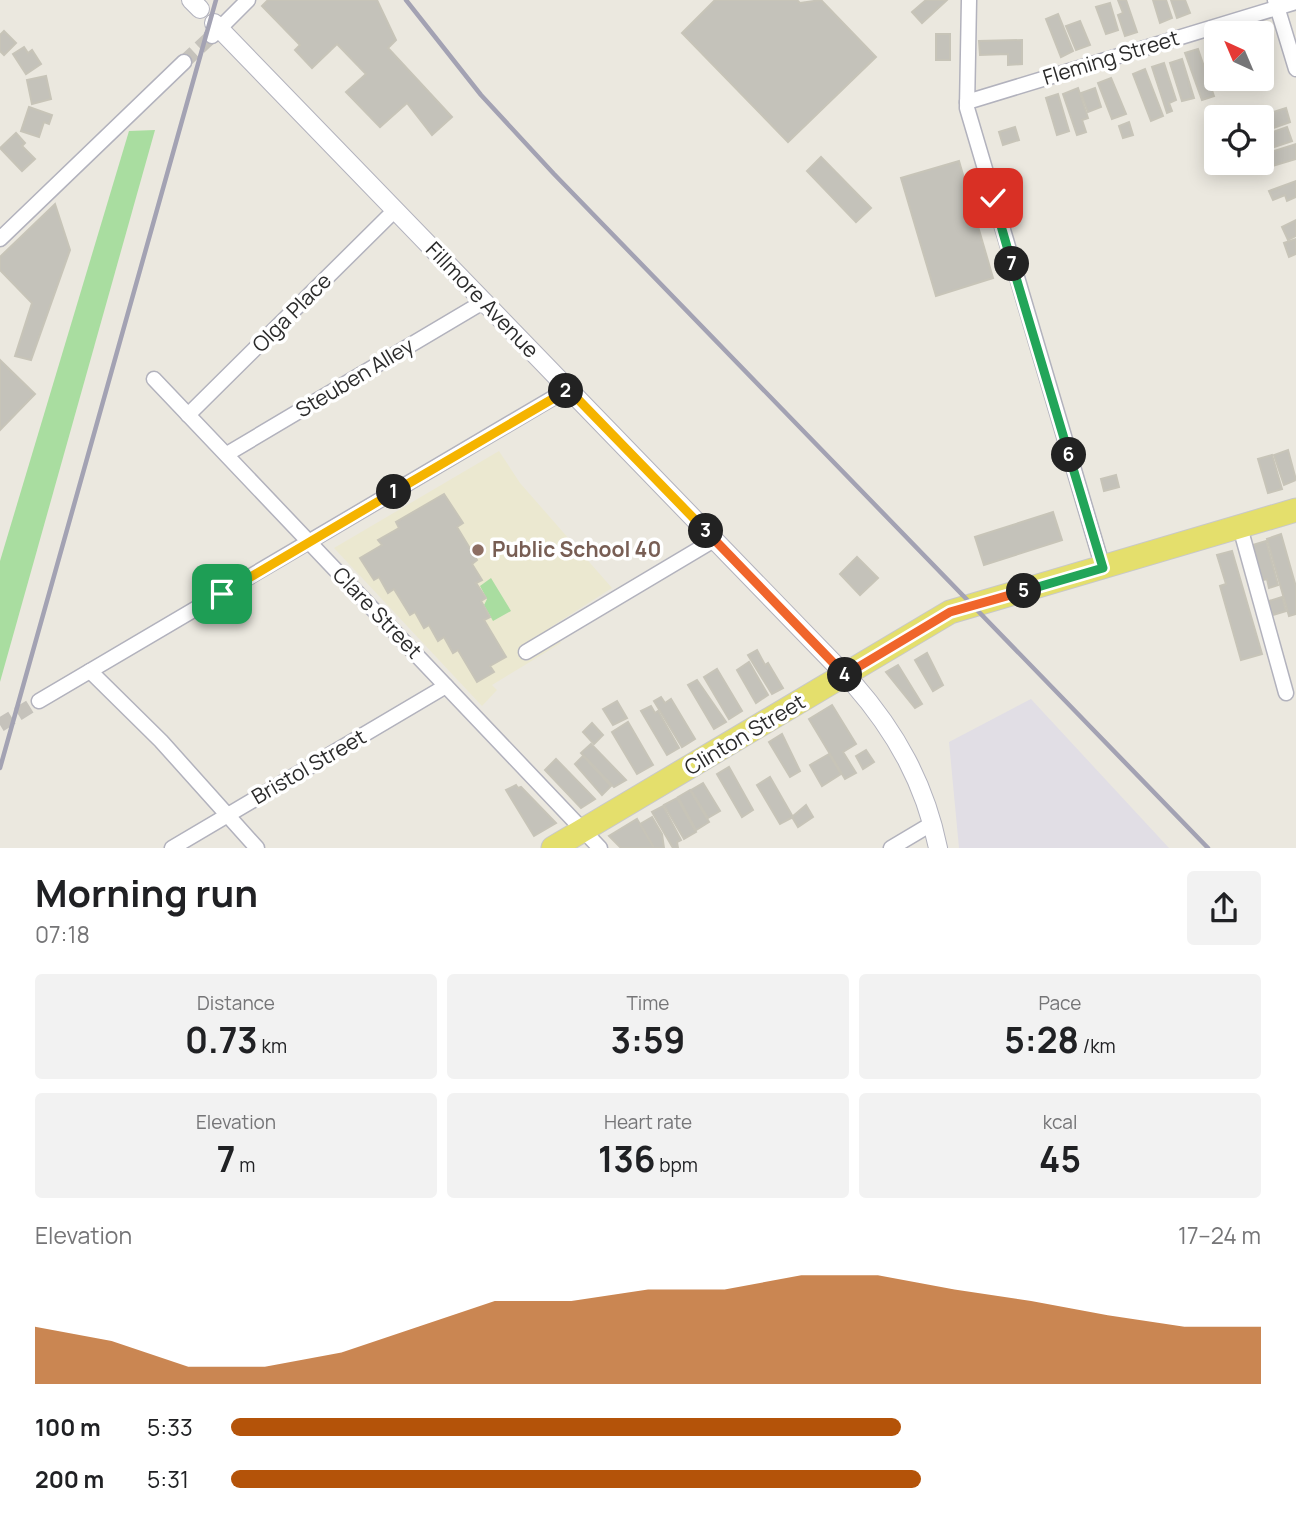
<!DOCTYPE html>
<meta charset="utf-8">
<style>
:root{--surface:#fff;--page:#f2f2f2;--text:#202124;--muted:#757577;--accent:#b45309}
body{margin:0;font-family:Manrope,sans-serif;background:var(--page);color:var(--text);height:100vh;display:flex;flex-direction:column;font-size:26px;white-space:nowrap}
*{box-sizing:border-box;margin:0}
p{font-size:23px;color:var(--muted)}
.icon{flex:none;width:38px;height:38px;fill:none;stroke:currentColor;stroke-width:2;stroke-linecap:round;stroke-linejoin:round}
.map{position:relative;height:848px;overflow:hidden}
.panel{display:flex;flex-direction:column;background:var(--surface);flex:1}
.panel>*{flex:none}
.needle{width:46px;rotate:316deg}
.tools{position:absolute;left:1204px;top:21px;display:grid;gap:14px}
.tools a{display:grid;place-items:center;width:70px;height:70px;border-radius:7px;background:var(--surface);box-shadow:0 4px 18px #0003;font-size:35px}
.pin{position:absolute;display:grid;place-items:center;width:60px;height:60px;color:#fff;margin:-30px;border-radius:14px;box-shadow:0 4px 10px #0006}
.km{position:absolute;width:35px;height:35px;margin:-18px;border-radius:50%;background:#222;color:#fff;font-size:19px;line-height:35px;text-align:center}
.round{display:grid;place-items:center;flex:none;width:74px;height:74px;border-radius:7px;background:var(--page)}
.head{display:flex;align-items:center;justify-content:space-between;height:119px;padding:0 35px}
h1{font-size:38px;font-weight:700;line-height:52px}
.stats{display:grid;grid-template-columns:repeat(3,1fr);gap:10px;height:119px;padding:7px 35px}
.stats div{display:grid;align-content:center;border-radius:7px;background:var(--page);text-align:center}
.stats b{font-size:35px;font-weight:700}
.stats small{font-size:19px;font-weight:400}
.stats p{font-size:19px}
.chart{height:196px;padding:14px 35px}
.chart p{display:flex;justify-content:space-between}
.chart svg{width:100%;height:126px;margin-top:7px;fill:var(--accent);opacity:.7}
ul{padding:0 35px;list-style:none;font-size:23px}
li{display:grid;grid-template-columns:112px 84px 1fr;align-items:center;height:52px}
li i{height:18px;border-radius:9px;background:var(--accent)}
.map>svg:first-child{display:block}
.industrial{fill:#e1dee5}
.education{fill:#ebe8d0}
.green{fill:#a9dda0}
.building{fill:#c4c2ba;stroke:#c7c4b8;stroke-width:2}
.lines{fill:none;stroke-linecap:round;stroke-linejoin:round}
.minor-tunnel{stroke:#c5c2bb;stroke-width:14;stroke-dasharray:14 7;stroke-linecap:butt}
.minor-casing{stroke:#b2b2bd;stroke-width:17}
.tertiary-casing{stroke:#b2b2bd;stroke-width:20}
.primary-casing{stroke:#c8c8c8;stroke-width:25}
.minor{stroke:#fff;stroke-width:14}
.tertiary{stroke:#fff;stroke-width:18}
.primary{stroke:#e4df6c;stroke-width:23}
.rail{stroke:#a3a2b3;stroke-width:4.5}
.split-1-casing{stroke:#fff;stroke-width:14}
.split-2-casing{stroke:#fff;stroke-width:14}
.split-3-casing{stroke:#fff;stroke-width:14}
.split-4-casing{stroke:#fff;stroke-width:14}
.split-5-casing{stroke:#fff;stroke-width:14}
.split-6-casing{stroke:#fff;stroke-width:14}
.split-7-casing{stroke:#fff;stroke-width:14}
.split-8-casing{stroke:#fff;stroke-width:14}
.split-1{stroke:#f5b400;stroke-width:9}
.split-2{stroke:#f5b400;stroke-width:9}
.split-3{stroke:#f5b400;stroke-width:9}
.split-4{stroke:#f0652b;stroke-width:9}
.split-5{stroke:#f0652b;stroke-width:9}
.split-6{stroke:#22a559;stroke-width:9}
.split-7{stroke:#22a559;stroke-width:9}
.split-8{stroke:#22a559;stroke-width:9}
.education-dot{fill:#8d6e63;stroke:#fff;stroke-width:2.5}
.labels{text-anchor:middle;stroke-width:7;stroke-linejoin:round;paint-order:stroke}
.street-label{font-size:21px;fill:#2b2b2b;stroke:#fff}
.education-label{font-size:21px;font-weight:bold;fill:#785e54;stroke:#fff;text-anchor:start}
</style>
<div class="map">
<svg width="1296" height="848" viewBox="0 0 1296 848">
<rect width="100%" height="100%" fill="#ebe8df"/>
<!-- industrial -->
<path class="industrial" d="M 1031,699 L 1169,848 L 959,848 L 949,742 Z"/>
<!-- education -->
<path class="education" d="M 499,451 L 520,483 L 612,588 L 551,627 L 561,643 L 492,685 L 497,690 L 482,706 L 334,548 Z"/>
<!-- green -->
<g class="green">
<path d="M 155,130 L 0,682 L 0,561 L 129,131 Z"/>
<path d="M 491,578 L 511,611 L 493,621 L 484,605 L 487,599 L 480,586 Z"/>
</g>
<!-- building -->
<g class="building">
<path d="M 268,0 L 377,0 L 396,40 L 388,48 L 452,117 L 432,135 L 407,103 L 380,127 L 346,92 L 366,74 L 337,44 L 312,68 L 295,50 L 300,45 L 262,6 Z"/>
<path d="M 715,0 L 797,0 L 800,3 L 821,0 L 876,57 L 788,142 L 682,33 Z"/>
<path d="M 926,0 L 947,0 L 922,23 L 912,12 Z"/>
<path d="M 1118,0 L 1126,0 L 1137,32 L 1125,36 L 1118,15 L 1123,13 Z"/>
<path d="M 1153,0 L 1166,0 L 1172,18 L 1160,23 Z"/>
<path d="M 1171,0 L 1185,0 L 1190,13 L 1177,18 Z"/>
<path d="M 1110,3 L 1118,30 L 1106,34 L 1096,7 Z"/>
<path d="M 1058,14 L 1073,51 L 1061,57 L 1046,19 Z"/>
<path d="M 1080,21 L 1090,45 L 1076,50 L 1066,26 Z"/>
<path d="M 4,31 L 16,43 L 4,55 L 0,51 L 0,35 Z"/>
<rect x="936" y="34" width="14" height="26"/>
<path d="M 1022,40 L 1022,64 L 1008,65 L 1008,54 L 980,55 L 979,41 Z"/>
<path d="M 24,47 L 28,53 L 32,50 L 41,64 L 26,74 L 13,54 Z"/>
<path d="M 1198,49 L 1214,96 L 1202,100 L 1185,53 Z"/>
<path d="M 1182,59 L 1194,98 L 1182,101 L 1170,63 Z"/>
<path d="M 1164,63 L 1176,100 L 1169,103 L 1172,111 L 1167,113 L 1152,67 Z"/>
<path d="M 1145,69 L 1163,116 L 1151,121 L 1133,74 Z"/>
<path d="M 46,76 L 51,99 L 32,104 L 27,80 Z"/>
<path d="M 1111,78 L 1126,114 L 1112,119 L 1098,83 Z"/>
<path d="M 1078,88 L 1088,118 L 1082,120 L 1086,132 L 1077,135 L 1063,94 Z"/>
<path d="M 1095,88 L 1101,107 L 1088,112 L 1081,93 Z"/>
<path d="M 1058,94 L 1069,131 L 1057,135 L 1046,98 Z"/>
<path d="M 29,107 L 52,115 L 49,124 L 44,122 L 39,137 L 21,131 Z"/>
<path d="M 1286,108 L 1290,122 L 1262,132 L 1262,117 L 1258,117 Z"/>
<path d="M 1129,122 L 1133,135 L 1123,138 L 1119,126 Z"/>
<path d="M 1015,127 L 1019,140 L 1003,145 L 999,132 Z"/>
<path d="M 1287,127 L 1292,141 L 1262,151 L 1262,136 Z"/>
<path d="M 16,133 L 25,143 L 22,146 L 35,159 L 22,171 L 0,148 Z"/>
<path d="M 1296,144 L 1296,159 L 1266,168 L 1262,155 Z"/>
<path d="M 821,157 L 871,208 L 856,222 L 807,171 Z"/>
<path d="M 959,161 L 993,278 L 936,296 L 901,178 Z"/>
<path d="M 1296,181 L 1296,197 L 1287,201 L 1285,195 L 1273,200 L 1269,191 Z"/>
<path d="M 55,204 L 70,250 L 31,360 L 15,356 L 32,303 L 0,270 L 0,257 Z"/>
<path d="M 1296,220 L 1296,236 L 1288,240 L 1282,227 Z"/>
<path d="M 1296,239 L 1296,254 L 1289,257 L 1284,243 Z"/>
<path d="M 0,360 L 35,394 L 0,430 Z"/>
<path d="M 1288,450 L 1296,480 L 1284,485 L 1274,455 Z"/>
<path d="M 1272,455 L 1282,489 L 1268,493 L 1258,459 Z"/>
<path d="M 1116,475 L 1119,487 L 1104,491 L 1101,479 Z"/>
<path d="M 444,494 L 463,523 L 457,527 L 477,560 L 472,564 L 482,580 L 476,583 L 486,598 L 481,601 L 490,617 L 484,620 L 506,657 L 490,666 L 494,672 L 477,682 L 458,650 L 453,653 L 444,637 L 438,641 L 429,625 L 424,628 L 415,612 L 410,615 L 394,589 L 388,593 L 379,577 L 374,580 L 360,558 L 382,545 L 378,540 L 399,528 L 396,522 Z"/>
<path d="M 1053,512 L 1062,540 L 984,565 L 975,537 Z"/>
<path d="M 1281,534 L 1296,587 L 1296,614 L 1289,616 L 1267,539 Z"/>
<path d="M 1266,541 L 1278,585 L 1269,588 L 1267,579 L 1263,580 L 1253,545 Z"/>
<path d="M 1232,551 L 1262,654 L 1241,660 L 1220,586 L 1226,584 L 1217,555 Z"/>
<path d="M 857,557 L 878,578 L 860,595 L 840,574 Z"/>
<path d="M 1282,597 L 1286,611 L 1273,615 L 1269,601 Z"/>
<path d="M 757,650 L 765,665 L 768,663 L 783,688 L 772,694 L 748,655 Z"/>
<path d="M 927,653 L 943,685 L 933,691 L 915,660 Z"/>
<path d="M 749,662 L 768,695 L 756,703 L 737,670 Z"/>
<path d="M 898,665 L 922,704 L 915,708 L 886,672 Z"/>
<path d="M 717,669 L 742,711 L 729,719 L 704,677 Z"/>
<path d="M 697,680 L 726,722 L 714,729 L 688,685 Z"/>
<path d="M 661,697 L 665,703 L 671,699 L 695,739 L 682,747 L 654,701 Z"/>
<path d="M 617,701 L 627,718 L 613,725 L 603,709 Z"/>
<path d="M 832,705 L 856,744 L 843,752 L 856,773 L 845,779 L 809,719 Z"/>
<path d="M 651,706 L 655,713 L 658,711 L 679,748 L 667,755 L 641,711 Z"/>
<path d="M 628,722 L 653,765 L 637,774 L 612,732 Z"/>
<path d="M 592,723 L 603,735 L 594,744 L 583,732 Z"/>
<path d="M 782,734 L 800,771 L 790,777 L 769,742 Z"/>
<path d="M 591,744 L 626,780 L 614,787 L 581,753 Z"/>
<path d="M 866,750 L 874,762 L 863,769 L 856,756 Z"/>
<path d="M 829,754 L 841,774 L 822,786 L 810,765 Z"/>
<path d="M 583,756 L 611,786 L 602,795 L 575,764 Z"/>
<path d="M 556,759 L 595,799 L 581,808 L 545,770 Z"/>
<path d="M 729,767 L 753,810 L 742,817 L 717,774 Z"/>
<path d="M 770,777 L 793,817 L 780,824 L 757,785 Z"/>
<path d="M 703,783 L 720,811 L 708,818 L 691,790 Z"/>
<path d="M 516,785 L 518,788 L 521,787 L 556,823 L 534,836 L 506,790 Z"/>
<path d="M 690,790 L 709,822 L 696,830 L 678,797 Z"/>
<path d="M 677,798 L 696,832 L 684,839 L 664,805 Z"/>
<path d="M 806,805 L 813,817 L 798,827 L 792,817 Z"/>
<path d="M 663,806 L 681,840 L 677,842 L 678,848 L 673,848 L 652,812 Z"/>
<path d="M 652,817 L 662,834 L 664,848 L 654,848 L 640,824 Z"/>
<path d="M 637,819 L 654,848 L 621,848 L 609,836 Z"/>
</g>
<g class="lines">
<!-- minor-tunnel -->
<g class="minor-tunnel">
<path d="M 184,62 L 212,36"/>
<path d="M 0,725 L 39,701"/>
</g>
<!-- minor casing -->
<g class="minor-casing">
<g id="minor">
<path d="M 969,0 L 967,108 L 1103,568"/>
<path d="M 1275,0 L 1296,69"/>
<path d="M 212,36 L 248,0"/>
<path d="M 967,102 L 1296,2"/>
<path d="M 0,239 L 184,62"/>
<path d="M 154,379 L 600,848"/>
<path d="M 188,415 L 395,210"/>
<path d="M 227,454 L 483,302"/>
<path d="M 1240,527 L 1286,693"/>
<path d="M 526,652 L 714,540"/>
<path d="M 90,671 L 161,741 L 257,848"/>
<path d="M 39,701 L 568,389"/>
<path d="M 172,848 L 446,686"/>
<path d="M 891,848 L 933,823"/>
</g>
</g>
<!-- tertiary casing -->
<g class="tertiary-casing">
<g id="tertiary">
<path d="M 191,0 L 200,9"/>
<path d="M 214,23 L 853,683 C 896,732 925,784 938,848"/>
</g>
</g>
<!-- primary casing -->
<g class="primary-casing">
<path id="primary" d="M 553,848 L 950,612 L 1296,510"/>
</g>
<!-- minor -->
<use href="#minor" class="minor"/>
<!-- tertiary -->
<use href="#tertiary" class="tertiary"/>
<!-- primary -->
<use href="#primary" class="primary"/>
<!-- rail -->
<g class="rail">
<path d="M 406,0 L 481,95 L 554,174 L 1208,848"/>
<path d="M 0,768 L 216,0"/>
</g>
</g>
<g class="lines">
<!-- split-1 casing -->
<g class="split-1-casing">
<path id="split-1" d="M 222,594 L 394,492"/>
</g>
<!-- split-2 casing -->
<g class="split-2-casing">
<path id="split-2" d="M 394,492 L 566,391"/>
</g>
<!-- split-3 casing -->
<g class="split-3-casing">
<path id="split-3" d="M 566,391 L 568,389 L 706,531"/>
</g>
<!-- split-4 casing -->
<g class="split-4-casing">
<path id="split-4" d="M 706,531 L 845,675"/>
</g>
<!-- split-5 casing -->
<g class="split-5-casing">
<path id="split-5" d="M 845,675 L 950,612 L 1024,591"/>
</g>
<!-- split-6 casing -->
<g class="split-6-casing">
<path id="split-6" d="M 1024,591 L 1103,568 L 1069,455"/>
</g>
<!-- split-7 casing -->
<g class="split-7-casing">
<path id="split-7" d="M 1012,264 L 1069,455"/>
</g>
<!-- split-8 casing -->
<g class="split-8-casing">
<path id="split-8" d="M 993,198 L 1012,264"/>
</g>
<!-- split-1 -->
<use href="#split-1" class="split-1"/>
<!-- split-2 -->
<use href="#split-2" class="split-2"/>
<!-- split-3 -->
<use href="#split-3" class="split-3"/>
<!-- split-4 -->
<use href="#split-4" class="split-4"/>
<!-- split-5 -->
<use href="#split-5" class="split-5"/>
<!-- split-6 -->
<use href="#split-6" class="split-6"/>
<!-- split-7 -->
<use href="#split-7" class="split-7"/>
<!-- split-8 -->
<use href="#split-8" class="split-8"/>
</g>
<!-- markers -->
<circle class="education-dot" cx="478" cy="550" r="7"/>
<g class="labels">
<!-- street labels -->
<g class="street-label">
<text transform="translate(1111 58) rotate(-17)" y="7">Fleming Street</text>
<text transform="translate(482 300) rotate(46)" y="7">Fillmore Avenue</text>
<text transform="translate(292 313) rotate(-45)" y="7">Olga Place</text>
<text transform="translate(355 378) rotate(-31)" y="7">Steuben Alley</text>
<text transform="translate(377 613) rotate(46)" y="7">Clare Street</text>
<text transform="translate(745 735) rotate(-31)" y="7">Clinton Street</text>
<text transform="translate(309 767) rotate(-30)" y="7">Bristol Street</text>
</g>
<!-- education labels -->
<g class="education-label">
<text x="492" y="557">Public School 40</text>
</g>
</g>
</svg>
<div class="tools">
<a><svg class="needle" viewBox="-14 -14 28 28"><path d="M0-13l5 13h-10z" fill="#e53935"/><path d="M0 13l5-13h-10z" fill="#757577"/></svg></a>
<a><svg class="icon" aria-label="locate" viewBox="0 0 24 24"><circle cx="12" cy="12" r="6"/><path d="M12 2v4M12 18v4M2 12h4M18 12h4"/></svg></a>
</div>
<div class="pin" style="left:222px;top:594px;background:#1e9e55"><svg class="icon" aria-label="arrive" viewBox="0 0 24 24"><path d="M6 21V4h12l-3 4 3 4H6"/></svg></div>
<div class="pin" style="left:993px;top:198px;background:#d93025"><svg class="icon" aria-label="check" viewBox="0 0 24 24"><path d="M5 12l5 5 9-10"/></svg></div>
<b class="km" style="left:394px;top:492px">1</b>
<b class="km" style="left:566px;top:391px">2</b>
<b class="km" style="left:706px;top:531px">3</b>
<b class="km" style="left:845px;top:675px">4</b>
<b class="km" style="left:1024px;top:591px">5</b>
<b class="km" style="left:1069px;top:455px">6</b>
<b class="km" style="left:1012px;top:264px">7</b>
</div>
<section class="panel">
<div class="head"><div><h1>Morning run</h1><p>07:18</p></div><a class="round"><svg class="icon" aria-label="share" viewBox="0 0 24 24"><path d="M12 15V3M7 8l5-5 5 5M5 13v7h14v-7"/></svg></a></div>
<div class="stats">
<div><p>Distance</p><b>0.73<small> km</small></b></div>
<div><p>Time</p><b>3:59</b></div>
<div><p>Pace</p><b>5:28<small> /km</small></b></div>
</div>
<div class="stats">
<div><p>Elevation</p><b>7<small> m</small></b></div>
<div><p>Heart rate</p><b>136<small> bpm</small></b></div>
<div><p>kcal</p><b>45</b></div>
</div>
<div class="chart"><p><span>Elevation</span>17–24 m</p>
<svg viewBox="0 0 160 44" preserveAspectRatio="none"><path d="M0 44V24L10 29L20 38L30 38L40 33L50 24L60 15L70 15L80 11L90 11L100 6L110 6L120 11L130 15L140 20L150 24L160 24V44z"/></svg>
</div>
<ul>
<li><b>100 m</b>5:33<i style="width:65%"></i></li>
<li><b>200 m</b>5:31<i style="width:67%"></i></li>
</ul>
</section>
